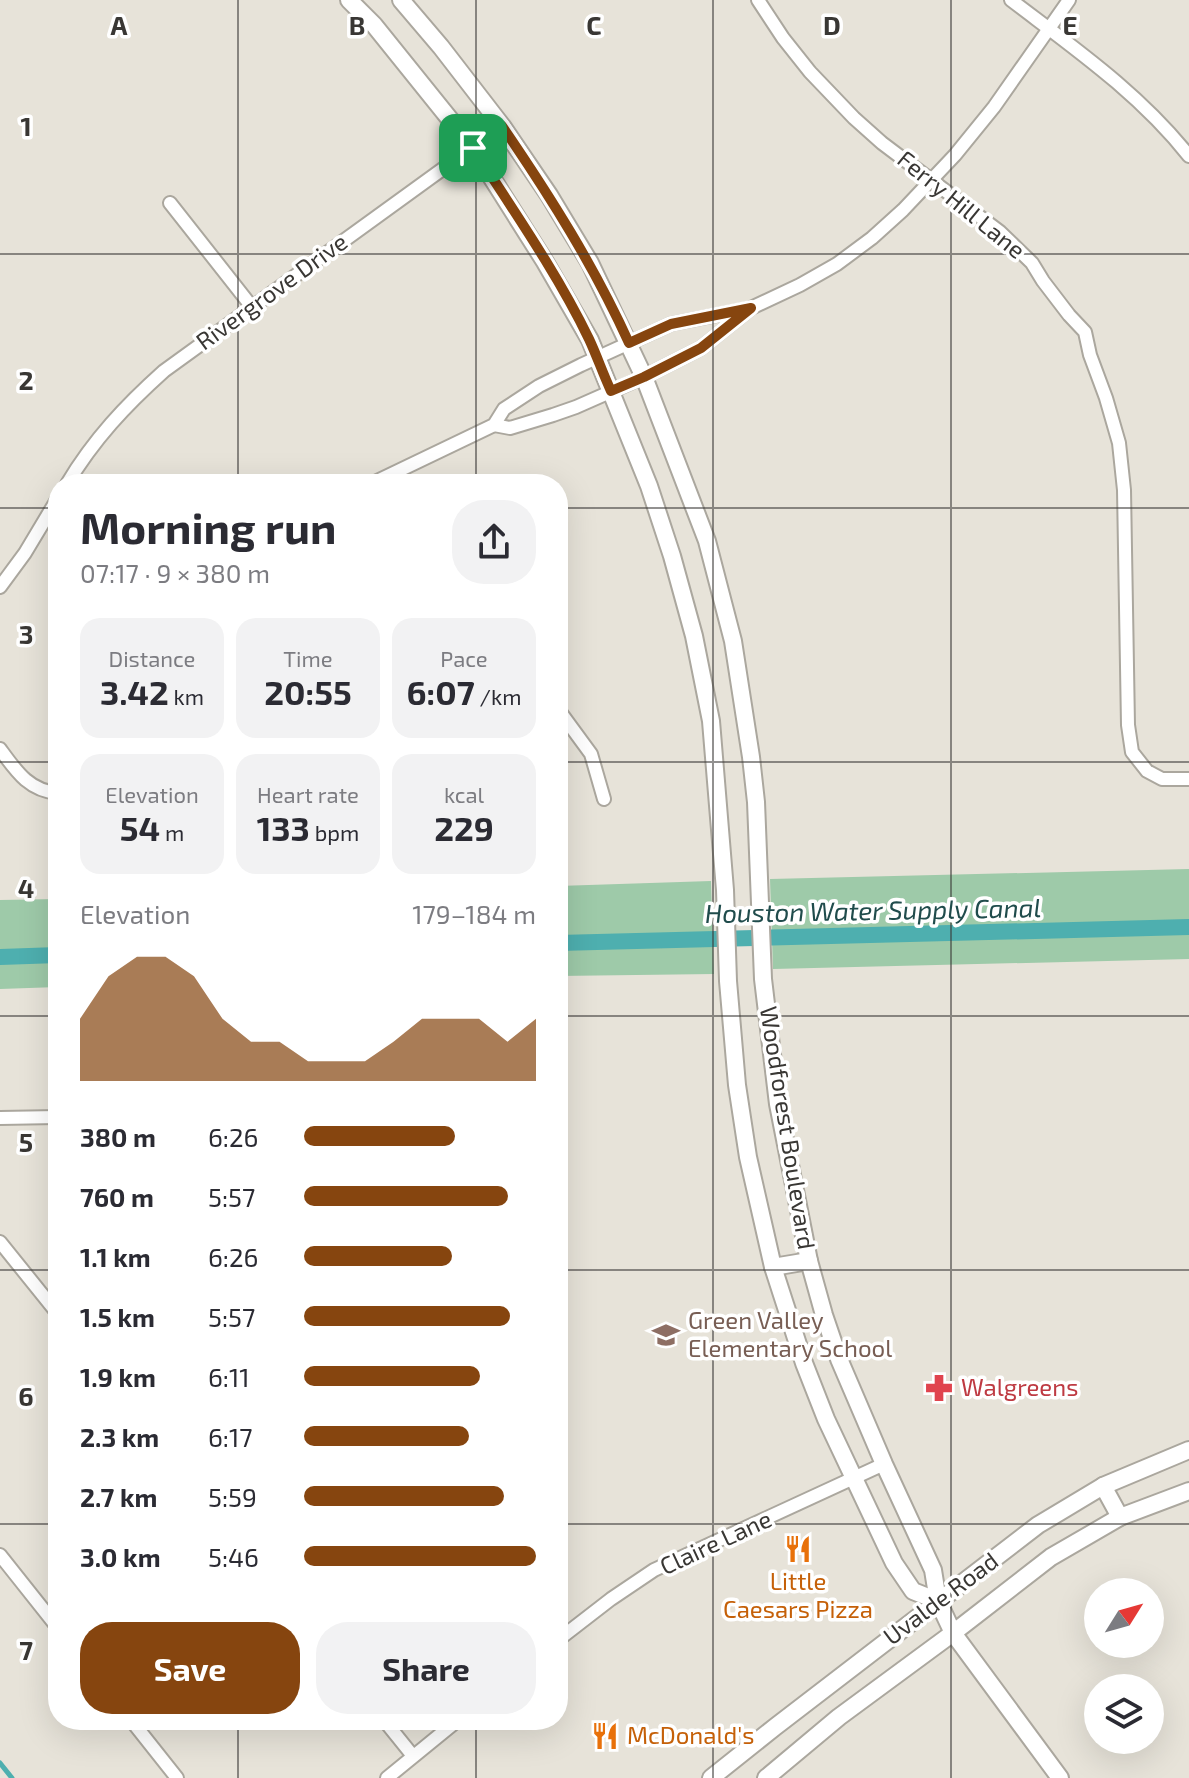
<!DOCTYPE html>
<meta charset="utf-8">
<style>
:root{--surface:#fff;--page:#f2f2f3;--text:#2b2b33;--muted:#7c7c81;--accent:#86450f}
body{margin:0;font-family:"Exo 2",sans-serif;background:var(--page);color:var(--text);height:100vh;display:flex;flex-direction:column;font-size:30px;white-space:nowrap}
*{box-sizing:border-box;margin:0}
p{font-size:26px;color:var(--muted)}
.icon{flex:none;width:44px;height:44px;fill:none;stroke:currentColor;stroke-width:2;stroke-linecap:round;stroke-linejoin:round}
.map{position:relative;flex:1;overflow:hidden}
.side{position:absolute;left:48px;top:474px;width:520px;height:1256px;display:flex;flex-direction:column;background:var(--surface);border-radius:32px;box-shadow:0 8px 32px #0002}
.side>*{flex:none}
.needle{width:52px;rotate:53deg}
.controls{position:absolute;left:1084px;top:1578px;display:grid;gap:16px}
.controls a{display:grid;place-items:center;width:80px;height:80px;border-radius:50%;background:var(--surface);box-shadow:0 8px 32px #0002;font-size:40px}
.pin{position:absolute;display:grid;place-items:center;width:68px;height:68px;color:#fff;margin:-34px;border-radius:16px;box-shadow:0 4px 12px #0006}
.round{display:grid;place-items:center;flex:none;width:84px;height:84px;border-radius:32px;background:var(--page)}
.headline{display:flex;align-items:center;justify-content:space-between;height:136px;padding:0 32px}
h1{font-size:44px;font-weight:700;line-height:60px}
.figures{display:grid;grid-template-columns:repeat(3,1fr);gap:12px;height:136px;padding:8px 32px}
.figures div{display:grid;align-content:center;border-radius:20px;background:var(--page);text-align:center}
.figures b{font-size:34px;font-weight:700}
.figures small{font-size:22px;font-weight:400}
.figures p{font-size:22px}
.chart{height:224px;padding:16px 32px}
.chart p{display:flex;justify-content:space-between}
.chart svg{width:100%;height:144px;margin-top:8px;fill:var(--accent);opacity:.7}
.action{display:flex;gap:16px;margin-top:auto;padding:16px 32px}
.action a{flex:1;height:92px;border-radius:32px;background:var(--accent);color:#fff;font-size:32px;font-weight:700;line-height:92px;text-align:center}
.action a+a{background:var(--page);color:var(--text)}
ul{padding:0 32px;list-style:none;font-size:26px}
li{display:grid;grid-template-columns:128px 96px 1fr;align-items:center;height:60px}
li i{height:20px;border-radius:10px;background:var(--accent)}
.map>svg:first-child{display:block}
.green{fill:#9ecaa9}
.lines{fill:none;stroke-linecap:round;stroke-linejoin:round}
.stream{stroke:#4eafaf;stroke-width:5}
.canal{stroke:#4eafaf;stroke-width:16}
.minor-casing{stroke:#aba79e;stroke-width:16}
.secondary-casing{stroke:#aba79e;stroke-width:20}
.minor{stroke:#fff;stroke-width:12}
.secondary{stroke:#fff;stroke-width:16}
.route-casing{stroke:#fff;stroke-width:16}
.route{stroke:#86450f;stroke-width:10}
.grid{fill:none;stroke:#393734;stroke-width:2;stroke-opacity:0.55}
.labels{text-anchor:middle;stroke-width:7;stroke-linejoin:round;paint-order:stroke}
.street-label{font-size:24px;fill:#393734;stroke:#fff}
.education-label{font-size:24px;fill:#785e54;stroke:#fff;text-anchor:start}
.health-label{font-size:24px;fill:#be3a42;stroke:#fff;text-anchor:start}
.food-label{font-size:24px;fill:#c56008;stroke:#fff}
.water-label{font-size:26px;font-style:italic;fill:#204c4c;stroke:#fff}
.grid-label{font-size:26px;text-anchor:middle;font-weight:bold;fill:#393734;stroke:#fff;stroke-width:7;stroke-linejoin:round;paint-order:stroke}
</style>
<div class="map">
<svg width="1189" height="1778" viewBox="0 0 1189 1778">
<rect width="100%" height="100%" fill="#e7e3d9"/>
<!-- green -->
<g class="green">
<path d="M 1189,869 L 1189,959 L 773,969 L 770,879 Z"/>
<path d="M 711,881 L 714,974 L 558,976 L 558,886 Z"/>
<path d="M 58,899 L 58,987 L 0,989 L 0,900 Z"/>
</g>
<g class="lines">
<!-- stream -->
<path class="stream" d="M 0,1763 L 12,1778"/>
<!-- canal -->
<g class="canal">
<path d="M 558,943 L 1189,927"/>
<path d="M 0,957 L 58,955"/>
</g>
<!-- minor casing -->
<g class="minor-casing">
<g id="minor">
<path d="M 758,0 L 783,38 L 810,72 L 854,118 L 882,143 L 1000,232 L 1032,263 L 1043,281 L 1069,315 L 1085,332 L 1090,355 L 1106,398 L 1119,443 L 1124,490 L 1128,725 L 1132,752 L 1147,771 L 1162,779 L 1189,779"/>
<path d="M 1011,0 C 1074,48 1139,93 1189,156"/>
<path d="M 170,203 L 252,307"/>
<path d="M 494,425 L 510,428 L 553,415 L 576,407 L 644,377 L 701,348 L 751,308 L 800,285 L 837,264 L 872,238 L 903,210 L 955,155 L 994,107 L 1069,0"/>
<path d="M 67,484 C 94,439 125,406 164,371 L 502,126"/>
<path d="M 371,484 L 494,425 L 504,409 L 539,386 L 581,365 L 671,324 L 748,309"/>
<path d="M 0,587 L 25,553 L 58,498"/>
<path d="M 558,709 L 591,754 L 604,799"/>
<path d="M 0,749 C 16,771 29,791 58,793"/>
<path d="M 0,1118 L 58,1117"/>
<path d="M 0,1242 L 58,1314"/>
<path d="M 0,1555 L 58,1628"/>
<path d="M 558,1640 L 611,1599 L 654,1570 L 884,1464"/>
<path d="M 131,1720 L 177,1778"/>
<path d="M 384,1720 L 413,1756"/>
<path d="M 387,1778 L 458,1720"/>
</g>
</g>
<!-- secondary casing -->
<g class="secondary-casing">
<g id="secondary">
<path d="M 349,0 L 374,25 L 473,148 L 545,262 L 590,340 L 649,486 L 672,556 L 694,636 L 711,721 L 725,890 L 728,981 L 737,1085 L 748,1157 L 773,1267 L 804,1363 L 826,1419 L 894,1563 L 913,1591 L 938,1601"/>
<path d="M 401,0 L 441,47 L 502,126 L 549,195 L 590,263 L 644,377 L 707,541 L 733,641 L 751,757 L 756,802 L 763,979 L 778,1104 L 809,1261 L 824,1315 L 839,1359 L 884,1464 L 933,1570 L 938,1601 L 953,1633 L 1060,1778"/>
<path d="M 773,1267 L 809,1261"/>
<path d="M 1103,1486 L 1120,1517"/>
<path d="M 711,1778 L 775,1727 L 1038,1525 L 1103,1486 L 1189,1450"/>
<path d="M 766,1778 L 839,1717 L 953,1633 L 1051,1557 L 1120,1517 L 1189,1491"/>
</g>
</g>
<!-- minor -->
<use href="#minor" class="minor"/>
<!-- secondary -->
<use href="#secondary" class="secondary"/>
</g>
<g class="lines">
<!-- route casing -->
<g class="route-casing">
<path id="route" d="M 502,126 C 550,196 594,266 629,343 L 671,324 L 751,308 L 701,348 L 644,377 L 611,391 C 603,374 597,356 589,339 C 557,273 513,210 473,148 Z"/>
</g>
<!-- route -->
<use href="#route" class="route"/>
</g>
<!-- grid -->
<path class="grid" d="M 238,0 L 238,484M 476,0 L 476,484M 713,0 L 713,1778M 951,0 L 951,1778M 0,254 L 1189,254M 0,508 L 58,508M 558,508 L 1189,508M 0,762 L 58,762M 558,762 L 1189,762M 0,1016 L 58,1016M 558,1016 L 1189,1016M 0,1270 L 58,1270M 558,1270 L 1189,1270M 0,1524 L 58,1524M 558,1524 L 1189,1524M 238,1720 L 238,1778M 476,1720 L 476,1778"/>
<!-- icons -->
<defs>
<g id="school-bare" transform="scale(2.16)"><path d="M0-5L7-2L0 1L-7-2ZM-4 1L0 2.5L4 1V4Q0 6-4 4Z" fill="#8d6e63" stroke="#fff" stroke-width="2.5" paint-order="stroke"/></g>
<g id="pharmacy-bare" transform="scale(2.16)"><path d="M-2-6h4v4h4v4h-4v4h-4v-4h-4v-4h4Z" fill="#e0444e" stroke="#fff" stroke-width="2.5" paint-order="stroke"/></g>
<g id="restaurant-bare" transform="scale(2.16)"><path d="M-5-6h1v4h1v-4h1v4h1v-4h1v5L-1.5 .5V6h-2V.5L-5-1ZM5-6V6H3V1.5H1.5Q1.5-4 5-6Z" fill="#e8710a" stroke="#fff" stroke-width="2.5" paint-order="stroke"/></g>
</defs>
<g fill-rule="evenodd">
<use href="#school-bare" x="666" y="1335"/>
<use href="#pharmacy-bare" x="939" y="1388"/>
<use href="#restaurant-bare" x="798" y="1549"/>
<use href="#restaurant-bare" x="605" y="1736"/>
</g>
<g class="labels">
<!-- street labels -->
<g class="street-label">
<text transform="translate(961 205) rotate(39)" y="8">Ferry Hill Lane</text>
<text transform="translate(272 292) rotate(-36)" y="8">Rivergrove Drive</text>
<text transform="translate(787 1128) rotate(81)" y="8">Woodforest Boulevard</text>
<text transform="translate(716 1543) rotate(-25)" y="8">Claire Lane</text>
<text transform="translate(941 1599) rotate(-37)" y="8">Uvalde Road</text>
</g>
<!-- education labels -->
<g class="education-label">
<text x="688" y="1329">Green Valley<tspan x="688" dy="28">Elementary School</tspan></text>
</g>
<!-- health labels -->
<g class="health-label">
<text x="961" y="1396">Walgreens</text>
</g>
<!-- food labels -->
<g class="food-label">
<text x="798" y="1590">Little<tspan x="798" dy="28">Caesars Pizza</tspan></text>
<text x="627" y="1744" text-anchor="start">McDonald's</text>
</g>
<!-- water labels -->
<g class="water-label">
<text transform="translate(873 911) rotate(-1)" y="9">Houston Water Supply Canal</text>
</g>
</g>
<g class="grid-label">
<text x="119" y="35">A</text>
<text x="357" y="35">B</text>
<text x="594" y="35">C</text>
<text x="832" y="35">D</text>
<text x="1070" y="35">E</text>
<text x="26" y="136">1</text>
<text x="26" y="390">2</text>
<text x="26" y="644">3</text>
<text x="26" y="898">4</text>
<text x="26" y="1152">5</text>
<text x="26" y="1406">6</text>
<text x="26" y="1660">7</text>
</g>
</svg>
<div class="controls">
<a><svg class="needle" viewBox="-14 -14 28 28"><path d="M0-13l5 13h-10z" fill="#e53935"/><path d="M0 13l5-13h-10z" fill="#7c7c81"/></svg></a>
<a><svg class="icon" aria-label="layers" viewBox="0 0 24 24"><path d="M12 4l9 5-9 5-9-5zM3 14l9 5 9-5"/></svg></a>
</div>
<div class="pin" style="left:473px;top:148px;background:#1e9e55"><svg class="icon" aria-label="arrive" viewBox="0 0 24 24"><path d="M6 21V4h12l-3 4 3 4H6"/></svg></div>
<section class="side">
<div class="headline"><div><h1>Morning run</h1><p>07:17 · 9 × 380 m</p></div><a class="round"><svg class="icon" aria-label="share" viewBox="0 0 24 24"><path d="M12 15V3M7 8l5-5 5 5M5 13v7h14v-7"/></svg></a></div>
<div class="figures">
<div><p>Distance</p><b>3.42<small> km</small></b></div>
<div><p>Time</p><b>20:55</b></div>
<div><p>Pace</p><b>6:07<small> /km</small></b></div>
</div>
<div class="figures">
<div><p>Elevation</p><b>54<small> m</small></b></div>
<div><p>Heart rate</p><b>133<small> bpm</small></b></div>
<div><p>kcal</p><b>229</b></div>
</div>
<div class="chart"><p><span>Elevation</span>179–184 m</p>
<svg viewBox="0 0 160 44" preserveAspectRatio="none"><path d="M0 44V25L10 12L20 6L30 6L40 12L50 25L60 32L70 32L80 38L90 38L100 38L110 32L120 25L130 25L140 25L150 32L160 25V44z"/></svg>
</div>
<ul>
<li><b>380 m</b>6:26<i style="width:65%"></i></li>
<li><b>760 m</b>5:57<i style="width:88%"></i></li>
<li><b>1.1 km</b>6:26<i style="width:64%"></i></li>
<li><b>1.5 km</b>5:57<i style="width:89%"></i></li>
<li><b>1.9 km</b>6:11<i style="width:76%"></i></li>
<li><b>2.3 km</b>6:17<i style="width:71%"></i></li>
<li><b>2.7 km</b>5:59<i style="width:86%"></i></li>
<li><b>3.0 km</b>5:46<i style="width:100%"></i></li>
</ul>
<div class="action"><a>Save</a><a>Share</a></div>
</section>
</div>
